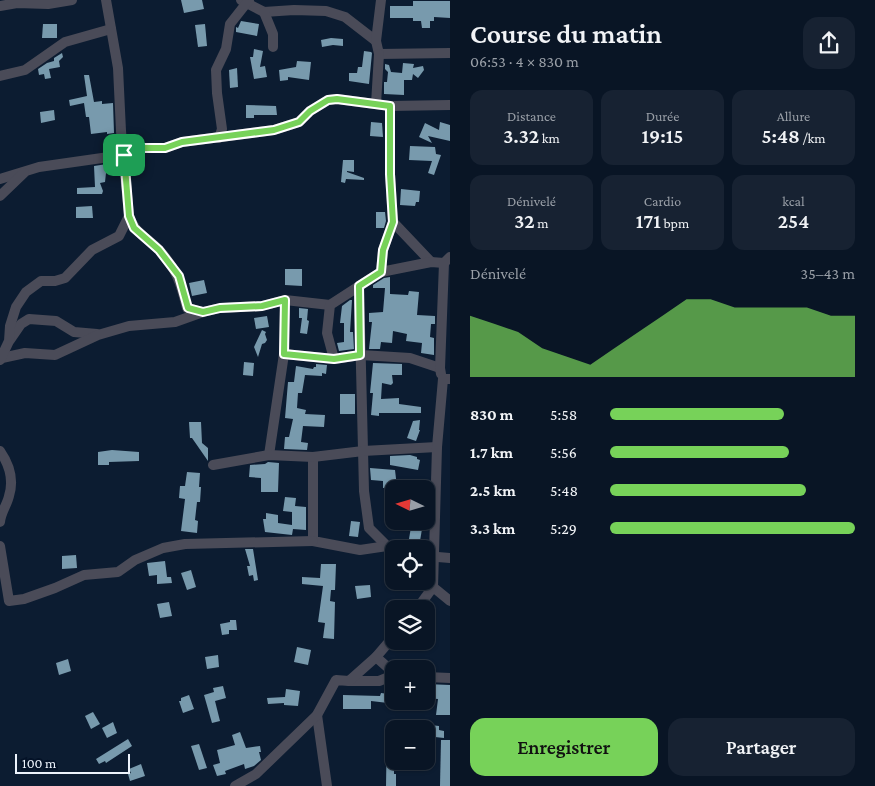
<!DOCTYPE html>
<html lang="fr">
<meta charset="utf-8">
<style>
:root{--surface:#091525;--page:#172232;--text:#f1f3f6;--muted:#999fa7;--line:#293442;--accent:#77d259}
body{margin:0;font-family:"Crimson Pro",serif;background:var(--page);color:var(--text);height:100vh;display:flex;flex-direction:column;font-size:19px;white-space:nowrap}
*{box-sizing:border-box;margin:0}
p{font-size:16px;color:var(--muted)}
.icon{flex:none;width:28px;height:28px;fill:none;stroke:currentColor;stroke-width:2;stroke-linecap:round;stroke-linejoin:round}
.map{position:relative;flex:1;overflow:hidden}
.side{display:flex;flex-direction:column;background:var(--surface);width:425px}
.side>*{flex:none}
.needle{width:32px;rotate:275deg}
.buttons{position:absolute;left:385px;top:480px;display:grid;gap:10px}
.buttons a{display:grid;place-items:center;width:50px;height:50px;border-radius:10px;background:var(--surface);box-shadow:0 1px 4px #0004,0 0 0 1px var(--line);font-size:25px}
.scale{position:absolute;left:15px;bottom:12px;width:115px;box-sizing:border-box;padding-left:5px;border:2px solid #edf3fc;border-top:0;font-size:14px;line-height:18px;white-space:nowrap;color:#edf3fc;-webkit-text-stroke:4px #041227;paint-order:stroke}
.pin{position:absolute;display:grid;place-items:center;width:42px;height:42px;color:#fff;margin:-21px;border-radius:10px;box-shadow:0 2px 8px #0006}
.round{display:grid;place-items:center;flex:none;width:52px;height:52px;border-radius:15px;background:var(--page)}
.summary{display:flex;align-items:center;justify-content:space-between;height:85px;padding:0 20px}
h1{font-size:28px;font-weight:600;line-height:38px}
.metrics{display:grid;grid-template-columns:repeat(3,1fr);gap:8px;height:85px;padding:5px 20px}
.metrics div{display:grid;align-content:center;border-radius:12px;background:var(--page);text-align:center}
.metrics b{font-size:21px;font-weight:600}
.metrics small{font-size:14px;font-weight:400}
.metrics p{font-size:14px}
.chart{height:140px;padding:10px 20px}
.chart p{display:flex;justify-content:space-between}
.chart svg{width:100%;height:90px;margin-top:5px;fill:var(--accent);opacity:.7}
.button{display:flex;gap:10px;margin-top:auto;padding:10px 20px}
.button a{flex:1;height:58px;border-radius:15px;background:var(--accent);color:#111;font-size:20px;font-weight:600;line-height:58px;text-align:center}
.button a+a{background:var(--page);color:var(--text)}
ul{padding:0 20px;list-style:none;font-size:16px}
li{display:grid;grid-template-columns:80px 60px 1fr;align-items:center;height:38px}
li i{height:12px;border-radius:6px;background:var(--accent)}
main{display:flex;flex:1;min-height:0}
.map>svg:first-child{display:block}
.building{fill:#789aad}
.lines{fill:none;stroke-linecap:round;stroke-linejoin:round}
.minor{stroke:#4a4b58;stroke-width:10}
.route-casing{stroke:#fff;stroke-width:10}
.route{stroke:#77d259;stroke-width:6}
</style>
<main>
<div class="map">
<svg width="450" height="786" viewBox="0 0 450 786">
<rect width="100%" height="100%" fill="#0c1c31"/>
<!-- building -->
<g class="building">
<path d="M 181,0 L 202,0 L 204,9 L 184,13 Z"/>
<path d="M 413,1 L 450,1 L 450,18 L 434,17 L 434,21 L 430,21 L 430,28 L 422,28 L 421,21 L 413,21 L 413,18 L 390,18 L 390,6 L 413,6 Z"/>
<path d="M 241,21 L 259,24 L 257,36 L 236,32 L 236,27 L 238,28 Z"/>
<path d="M 43,24 L 57,24 L 57,38 L 42,38 Z"/>
<path d="M 205,24 L 207,46 L 198,47 L 195,25 Z"/>
<path d="M 331,38 L 343,39 L 343,46 L 333,45 L 322,47 L 321,40 Z"/>
<path d="M 254,49 L 263,51 L 260,67 L 265,66 L 267,77 L 254,79 L 250,57 L 253,57 Z"/>
<path d="M 364,51 L 371,52 L 372,53 L 369,84 L 349,81 L 349,73 L 357,73 L 358,67 L 362,67 Z"/>
<path d="M 62,53 L 63,57 L 59,61 L 60,67 L 49,69 L 51,78 L 45,79 L 44,74 L 39,75 L 38,69 L 47,63 L 54,61 L 54,58 Z"/>
<path d="M 297,61 L 311,62 L 309,80 L 288,77 L 288,80 L 280,81 L 279,70 L 296,67 Z"/>
<path d="M 403,63 L 414,64 L 413,68 L 423,66 L 424,70 L 418,78 L 413,74 L 412,80 L 404,80 L 404,95 L 384,94 L 384,82 L 387,82 L 388,72 L 385,69 L 385,64 L 389,65 L 391,72 L 402,73 Z"/>
<path d="M 237,68 L 238,87 L 230,88 L 229,70 Z"/>
<path d="M 84,75 L 89,75 L 94,102 L 102,101 L 102,104 L 113,103 L 114,133 L 107,134 L 107,132 L 91,134 L 89,117 L 86,117 L 84,103 L 70,106 L 69,100 L 87,96 Z"/>
<path d="M 246,105 L 276,106 L 277,115 L 254,115 L 254,118 L 246,118 Z"/>
<path d="M 54,110 L 55,120 L 41,123 L 40,112 Z"/>
<path d="M 371,122 L 382,123 L 383,137 L 370,136 Z"/>
<path d="M 440,122 L 450,125 L 450,141 L 428,136 L 432,143 L 419,137 L 425,123 L 439,130 Z"/>
<path d="M 410,146 L 435,147 L 436,154 L 441,155 L 434,175 L 428,173 L 432,161 L 409,160 Z"/>
<path d="M 343,160 L 354,160 L 354,172 L 347,171 L 347,172 L 364,178 L 364,180 L 346,179 L 345,183 L 341,182 Z"/>
<path d="M 107,164 L 105,182 L 100,183 L 103,191 L 102,194 L 77,194 L 77,188 L 95,187 L 94,166 Z"/>
<path d="M 401,189 L 420,191 L 419,202 L 416,202 L 415,206 L 400,205 Z"/>
<path d="M 92,206 L 93,218 L 76,218 L 76,207 Z"/>
<path d="M 376,212 L 385,212 L 386,221 L 384,228 L 376,228 Z"/>
<path d="M 285,269 L 302,269 L 302,286 L 285,285 Z"/>
<path d="M 390,277 L 390,294 L 408,295 L 409,291 L 419,292 L 417,315 L 435,316 L 435,324 L 431,324 L 430,337 L 434,338 L 434,355 L 421,353 L 422,343 L 406,341 L 407,334 L 393,331 L 392,343 L 381,342 L 380,349 L 369,349 L 372,322 L 369,322 L 369,313 L 383,312 L 385,288 L 373,288 L 373,285 L 384,278 Z"/>
<path d="M 204,280 L 207,293 L 192,296 L 189,283 Z"/>
<path d="M 350,300 L 352,300 L 350,332 L 353,332 L 354,349 L 339,351 L 337,343 L 344,342 L 344,323 L 340,323 L 342,306 Z"/>
<path d="M 299,308 L 308,309 L 307,320 L 309,321 L 307,334 L 300,333 L 302,318 L 299,318 Z"/>
<path d="M 267,316 L 269,327 L 256,329 L 254,318 Z"/>
<path d="M 262,330 L 266,332 L 265,334 L 267,340 L 265,343 L 262,344 L 258,357 L 254,347 Z"/>
<path d="M 244,362 L 254,363 L 253,376 L 243,375 Z"/>
<path d="M 373,363 L 402,364 L 402,375 L 392,375 L 393,383 L 391,385 L 382,383 L 381,399 L 399,398 L 399,404 L 421,407 L 421,413 L 379,413 L 379,416 L 371,415 L 373,393 L 370,393 Z"/>
<path d="M 316,364 L 327,365 L 326,374 L 322,373 L 322,376 L 305,375 L 302,393 L 298,393 L 297,408 L 306,410 L 305,414 L 325,415 L 324,427 L 303,426 L 301,442 L 308,443 L 307,450 L 284,449 L 285,437 L 289,437 L 293,419 L 285,418 L 288,382 L 294,382 L 296,366 L 313,369 L 314,367 L 316,367 Z"/>
<rect x="340" y="394" width="15" height="20"/>
<path d="M 420,420 L 419,430 L 420,430 L 416,441 L 407,438 L 413,421 Z"/>
<path d="M 189,422 L 201,422 L 202,443 L 208,448 L 208,461 L 192,438 L 190,438 Z"/>
<path d="M 112,450 L 139,452 L 139,461 L 109,462 L 109,465 L 98,465 L 98,452 Z"/>
<path d="M 410,455 L 417,457 L 417,459 L 420,460 L 418,470 L 390,465 L 390,456 Z"/>
<path d="M 268,462 L 279,463 L 278,492 L 261,492 L 261,478 L 249,477 L 250,465 L 265,464 Z"/>
<path d="M 370,468 L 395,470 L 397,487 L 383,488 L 383,481 L 371,480 Z"/>
<path d="M 187,472 L 200,473 L 199,487 L 201,487 L 200,502 L 197,502 L 195,520 L 198,521 L 197,533 L 181,531 L 185,499 L 179,498 L 180,486 L 185,486 Z"/>
<path d="M 285,497 L 296,498 L 295,506 L 306,507 L 306,530 L 293,529 L 292,535 L 265,532 L 263,519 L 266,519 L 266,513 L 278,515 L 278,523 L 292,525 L 292,512 L 283,511 Z"/>
<path d="M 351,521 L 360,522 L 358,537 L 349,536 Z"/>
<path d="M 411,527 L 422,529 L 420,541 L 409,539 Z"/>
<path d="M 245,549 L 253,549 L 258,580 L 254,581 L 253,575 L 249,576 L 247,566 L 250,566 Z"/>
<path d="M 76,555 L 77,568 L 62,569 L 62,556 Z"/>
<path d="M 165,561 L 167,577 L 171,577 L 172,583 L 157,584 L 157,575 L 149,576 L 147,563 Z"/>
<path d="M 321,564 L 336,564 L 335,590 L 331,590 L 330,601 L 335,602 L 334,639 L 323,638 L 325,623 L 318,622 L 323,586 L 302,584 L 302,577 L 320,578 Z"/>
<path d="M 191,570 L 196,587 L 187,590 L 181,573 Z"/>
<path d="M 370,585 L 371,597 L 357,599 L 355,586 Z"/>
<path d="M 169,602 L 172,616 L 160,618 L 157,604 Z"/>
<path d="M 230,620 L 236,620 L 237,630 L 229,630 L 229,634 L 222,635 L 220,624 L 230,622 Z"/>
<path d="M 297,647 L 311,650 L 308,665 L 294,662 Z"/>
<path d="M 218,655 L 219,667 L 207,669 L 205,657 Z"/>
<path d="M 68,659 L 71,671 L 59,675 L 56,663 Z"/>
<path d="M 426,684 L 450,685 L 450,715 L 436,715 L 438,699 L 426,698 Z"/>
<path d="M 223,686 L 226,698 L 215,701 L 220,721 L 212,723 L 204,695 L 214,692 L 213,688 Z"/>
<path d="M 286,689 L 300,691 L 298,706 L 284,705 L 284,703 L 268,704 L 267,698 L 285,697 Z"/>
<path d="M 381,693 L 389,694 L 388,703 L 371,701 L 371,709 L 343,709 L 343,695 L 380,696 Z"/>
<path d="M 189,695 L 194,709 L 183,713 L 179,701 L 181,701 L 181,698 Z"/>
<path d="M 93,712 L 100,724 L 91,729 L 85,716 Z"/>
<path d="M 113,722 L 117,733 L 107,738 L 102,728 Z"/>
<path d="M 387,725 L 394,725 L 394,774 L 396,774 L 396,786 L 386,786 Z"/>
<path d="M 430,725 L 439,726 L 439,730 L 444,731 L 444,738 L 426,736 L 426,729 L 430,729 Z"/>
<path d="M 240,732 L 246,748 L 260,746 L 261,752 L 259,752 L 261,760 L 254,766 L 245,769 L 244,764 L 225,771 L 226,774 L 217,776 L 213,765 L 220,763 L 217,750 L 235,745 L 232,735 Z"/>
<path d="M 128,739 L 132,746 L 106,763 L 105,761 L 99,764 L 96,759 Z"/>
<path d="M 441,740 L 450,740 L 450,786 L 440,786 Z"/>
<path d="M 199,744 L 207,768 L 199,770 L 191,746 Z"/>
<path d="M 141,764 L 145,776 L 130,781 L 128,774 L 131,773 L 129,769 Z"/>
</g>
<g class="lines">
<!-- minor -->
<g class="minor">
<path d="M 241,0 L 264,12 L 294,10 L 326,11 L 345,17 L 376,41"/>
<path d="M 381,0 L 376,41 L 379,54 L 450,53"/>
<path d="M 0,6 L 17,3 L 48,4 L 72,0"/>
<path d="M 264,12 L 273,34 L 273,47"/>
<path d="M 0,76 L 25,70 L 65,42 L 111,29"/>
<path d="M 376,104 L 379,54"/>
<path d="M 219,138 L 222,129 L 217,93 L 216,70 L 226,49 L 230,24 L 249,0"/>
<path d="M 0,179 L 39,167 L 123,155 L 142,148 L 165,148 L 182,142 L 274,130 L 299,122 L 310,111 L 328,100 L 337,99 L 390,106 L 450,105"/>
<path d="M 0,196 L 24,173"/>
<path d="M 129,216 C 136,235 146,236 159,250 C 177,269 181,284 187,308 L 203,312 L 220,308 L 262,306 L 285,300 L 330,305"/>
<path d="M 393,222 L 431,262"/>
<path d="M 381,272 L 383,250 L 393,222 L 390,174 L 390,106"/>
<path d="M 359,286 L 364,491 L 369,528 L 387,546"/>
<path d="M 10,340 L 21,324 L 29,319 L 56,321 L 74,332 L 97,334"/>
<path d="M 284,354 L 334,359 L 361,355 L 410,358 L 440,368"/>
<path d="M 2,358 L 25,353 L 55,355 L 98,335 L 129,326 L 175,322 L 203,312"/>
<path d="M 334,359 L 327,333 L 330,305 L 381,272 L 431,262 L 444,263"/>
<path d="M 0,360 L 9,341 L 10,326 L 16,307 L 26,292 L 41,281 L 55,281 L 65,278 L 92,250 L 119,236 L 129,216 L 121,131 L 118,68 L 106,0"/>
<path d="M 441,374 L 440,368 L 444,263 L 450,257"/>
<path d="M 0,451 C 9,464 14,480 9,496 C 7,505 1,512 0,522"/>
<path d="M 269,455 L 284,354 L 285,300"/>
<path d="M 313,457 L 313,541 L 360,550 L 387,546 L 394,549"/>
<path d="M 213,465 L 269,455 L 313,457 L 363,451 L 437,447"/>
<path d="M 0,546 L 9,601 L 24,599 L 55,588 L 84,575 L 118,572 L 135,560 L 163,548 L 185,544 L 313,541"/>
<path d="M 426,556 L 450,558"/>
<path d="M 433,587 L 450,601"/>
<path d="M 417,609 L 433,587 L 437,447 L 443,379 L 450,379"/>
<path d="M 376,657 L 394,673"/>
<path d="M 426,677 L 450,678"/>
<path d="M 349,681 L 379,681 L 394,675"/>
<path d="M 317,715 L 327,786"/>
<path d="M 235,786 L 256,774 L 317,715 L 336,680 L 349,681 L 376,657 L 394,636"/>
</g>
</g>
<g class="lines">
<!-- route casing -->
<g class="route-casing">
<path id="route" d="M 337,99 L 390,106 L 390,174 L 393,222 L 383,250 L 381,272 L 359,286 L 360,355 L 334,359 L 284,354 L 285,300 L 262,306 L 220,308 L 203,312 L 188,308 L 179,276 L 159,250 L 134,228 L 129,216 L 124,155 L 142,148 L 165,148 L 182,142 L 274,130 L 299,122 L 310,111 L 328,100 Z"/>
</g>
<!-- route -->
<use href="#route" class="route"/>
</g>
</svg>
<div class="buttons">
<a><svg class="needle" viewBox="-14 -14 28 28"><path d="M0-13l5 13h-10z" fill="#e53935"/><path d="M0 13l5-13h-10z" fill="#999fa7"/></svg></a>
<a><svg class="icon" aria-label="locate" viewBox="0 0 24 24"><circle cx="12" cy="12" r="6"/><path d="M12 2v4M12 18v4M2 12h4M18 12h4"/></svg></a>
<a><svg class="icon" aria-label="layers" viewBox="0 0 24 24"><path d="M12 4l9 5-9 5-9-5zM3 14l9 5 9-5"/></svg></a>
<a>+</a>
<a>−</a>
</div>
<div class="scale">100 m</div>
<div class="pin" style="left:124px;top:155px;background:#1e9e55"><svg class="icon" aria-label="arrive" viewBox="0 0 24 24"><path d="M6 21V4h12l-3 4 3 4H6"/></svg></div>
</div>
<section class="side">
<div class="summary"><div><h1>Course du matin</h1><p>06:53 · 4 × 830 m</p></div><a class="round"><svg class="icon" aria-label="share" viewBox="0 0 24 24"><path d="M12 15V3M7 8l5-5 5 5M5 13v7h14v-7"/></svg></a></div>
<div class="metrics">
<div><p>Distance</p><b>3.32<small> km</small></b></div>
<div><p>Durée</p><b>19:15</b></div>
<div><p>Allure</p><b>5:48<small> /km</small></b></div>
</div>
<div class="metrics">
<div><p>Dénivelé</p><b>32<small> m</small></b></div>
<div><p>Cardio</p><b>171<small> bpm</small></b></div>
<div><p>kcal</p><b>254</b></div>
</div>
<div class="chart"><p><span>Dénivelé</span>35–43 m</p>
<svg viewBox="0 0 160 44" preserveAspectRatio="none"><path d="M0 44V14L10 18L20 22L30 30L40 34L50 38L60 30L70 22L80 14L90 6L100 6L110 10L120 10L130 10L140 10L150 14L160 14V44z"/></svg>
</div>
<ul>
<li><b>830 m</b>5:58<i style="width:71%"></i></li>
<li><b>1.7 km</b>5:56<i style="width:73%"></i></li>
<li><b>2.5 km</b>5:48<i style="width:80%"></i></li>
<li><b>3.3 km</b>5:29<i style="width:100%"></i></li>
</ul>
<div class="button"><a>Enregistrer</a><a>Partager</a></div>
</section>
</main>
